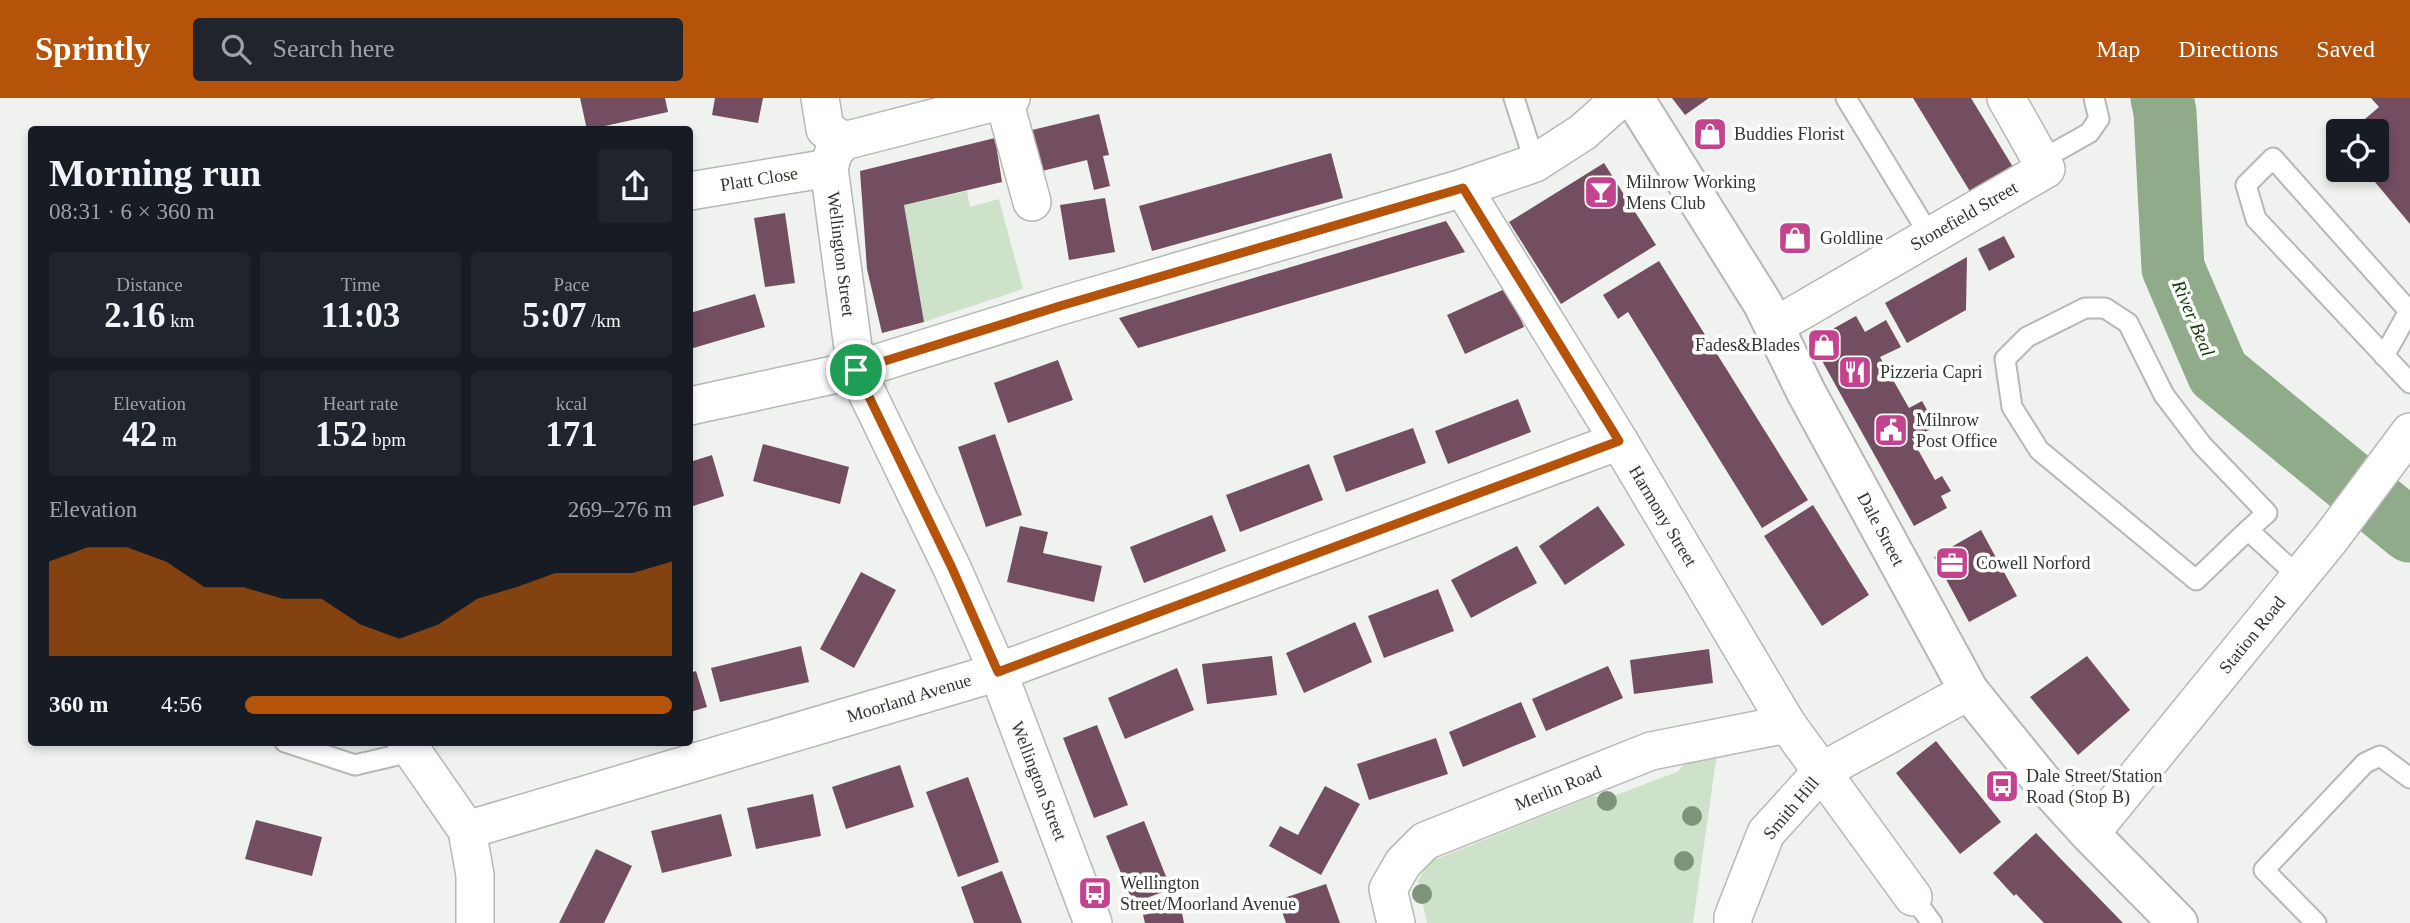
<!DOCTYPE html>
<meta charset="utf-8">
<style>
:root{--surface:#171b24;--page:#20242c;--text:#f1f3f6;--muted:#9ea1a6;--accent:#b45309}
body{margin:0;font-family:Georgia,serif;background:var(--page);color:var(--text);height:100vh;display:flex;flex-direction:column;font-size:26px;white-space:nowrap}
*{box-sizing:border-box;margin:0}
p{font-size:23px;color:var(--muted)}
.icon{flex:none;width:38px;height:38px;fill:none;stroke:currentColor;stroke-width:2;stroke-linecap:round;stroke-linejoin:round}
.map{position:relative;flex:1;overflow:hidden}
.sheet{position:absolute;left:28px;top:28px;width:665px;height:620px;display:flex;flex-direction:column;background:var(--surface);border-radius:7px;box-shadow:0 4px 10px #0003}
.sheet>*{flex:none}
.fabs{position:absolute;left:2326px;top:21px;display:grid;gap:14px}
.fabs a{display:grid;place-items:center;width:63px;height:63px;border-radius:7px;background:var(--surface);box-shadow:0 4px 10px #0003;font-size:35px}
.pin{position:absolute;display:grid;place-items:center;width:60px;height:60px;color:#fff;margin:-30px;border:4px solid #fff;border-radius:50%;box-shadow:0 2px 7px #0007}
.round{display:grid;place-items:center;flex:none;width:74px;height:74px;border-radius:7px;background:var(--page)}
.head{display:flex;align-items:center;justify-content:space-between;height:119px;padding:0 21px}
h1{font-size:38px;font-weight:700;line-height:52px}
.stats{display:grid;grid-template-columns:repeat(3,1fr);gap:10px;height:119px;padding:7px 21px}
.stats div{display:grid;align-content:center;border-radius:7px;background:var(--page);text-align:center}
.stats b{font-size:35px;font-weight:700}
.stats small{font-size:19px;font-weight:400}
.stats p{font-size:19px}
.chart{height:196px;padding:14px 21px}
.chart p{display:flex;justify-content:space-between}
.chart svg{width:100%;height:126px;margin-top:7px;fill:var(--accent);opacity:.7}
ul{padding:0 21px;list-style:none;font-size:23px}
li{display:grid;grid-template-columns:112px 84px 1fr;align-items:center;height:52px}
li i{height:18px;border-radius:9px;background:var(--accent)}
header{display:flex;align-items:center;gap:42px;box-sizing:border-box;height:98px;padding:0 35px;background:var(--accent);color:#fff}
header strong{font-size:33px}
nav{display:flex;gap:38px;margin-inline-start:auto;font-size:24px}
.search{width:490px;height:63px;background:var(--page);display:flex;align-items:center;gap:18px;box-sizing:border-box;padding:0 24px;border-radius:7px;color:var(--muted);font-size:26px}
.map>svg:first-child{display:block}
.green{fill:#cde2c8}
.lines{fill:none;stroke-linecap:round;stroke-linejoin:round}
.river{stroke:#8fab89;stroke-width:63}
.building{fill:#734e60}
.lane-casing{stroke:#b5b8b4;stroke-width:23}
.street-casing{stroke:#b5b8b4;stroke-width:40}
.secondary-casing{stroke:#b5b8b4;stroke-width:42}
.lane{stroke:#fff;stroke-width:19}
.street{stroke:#fff;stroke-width:37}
.secondary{stroke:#fff;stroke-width:38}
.tree{fill:#7e9478}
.route-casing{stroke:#fff;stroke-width:14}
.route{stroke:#b45309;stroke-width:9}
.labels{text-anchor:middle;stroke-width:7;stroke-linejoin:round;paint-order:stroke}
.poi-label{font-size:18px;fill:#343533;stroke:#fdfffc;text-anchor:start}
.street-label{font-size:18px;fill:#343533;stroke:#fdfffc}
.water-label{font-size:19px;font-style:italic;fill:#143908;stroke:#fdfffc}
</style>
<header>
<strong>Sprintly</strong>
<div class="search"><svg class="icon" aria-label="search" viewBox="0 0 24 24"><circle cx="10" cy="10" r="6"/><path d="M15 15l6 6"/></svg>Search here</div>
<nav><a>Map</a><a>Directions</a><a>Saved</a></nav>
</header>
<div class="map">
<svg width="2410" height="825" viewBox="0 0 2410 825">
<rect width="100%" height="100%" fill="#eff2ee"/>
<!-- green -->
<g class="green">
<path d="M 967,93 L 970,109 L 999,101 L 1023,191 L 924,224 L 904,107 Z"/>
<path d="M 1717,655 L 1693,825 L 1427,825 L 1418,783 L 1429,764 L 1593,698 L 1608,700 L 1677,674 L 1693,658 Z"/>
</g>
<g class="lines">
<!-- river -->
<path class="river" d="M 2162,0 L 2165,14 L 2173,170 L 2218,275 L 2410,433"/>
</g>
<!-- building -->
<g class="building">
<path d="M 580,0 L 665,0 L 668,14 L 587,32 Z"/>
<path d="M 715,0 L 763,0 L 758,25 L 712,17 Z"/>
<path d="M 1672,0 L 1709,0 L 1685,17 Z"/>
<path d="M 1913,0 L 1971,0 L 2016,74 L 1974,100 Z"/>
<path d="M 2371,0 L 2410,0 L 2410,126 L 2365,72 L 2376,72 L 2376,33 L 2351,33 L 2379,9 Z"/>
<path d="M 1099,16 L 1109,57 L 1103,58 L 1110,88 L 1094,92 L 1087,62 L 1042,73 L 1032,32 Z"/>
<path d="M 995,40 L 1002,84 L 904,107 L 924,224 L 882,235 L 867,171 L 860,73 Z"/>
<path d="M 1331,55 L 1343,100 L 1152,153 L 1139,108 Z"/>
<path d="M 1604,65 L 1656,147 L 1561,206 L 1509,124 Z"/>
<path d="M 1105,100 L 1115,154 L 1069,162 L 1060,107 Z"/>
<path d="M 785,115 L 795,185 L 765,189 L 754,120 Z"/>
<path d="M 1446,123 L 1465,154 L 1138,250 L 1119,220 Z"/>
<path d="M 2004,138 L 2015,159 L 1989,173 L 1978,151 Z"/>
<path d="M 1967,159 L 1966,212 L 1907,245 L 1885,205 Z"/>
<path d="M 1659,163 L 1808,402 L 1762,430 L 1628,214 L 1618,221 L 1603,197 Z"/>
<path d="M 1507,190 L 1524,229 L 1465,256 L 1447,217 Z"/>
<path d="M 755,196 L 765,229 L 690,251 L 690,215 Z"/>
<path d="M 1856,218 L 1865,234 L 1886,222 L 1901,249 L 1880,259 L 1909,310 L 1922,303 L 1936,328 L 1912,341 L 1935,382 L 1942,378 L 1951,393 L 1941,398 L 1947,410 L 1914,428 L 1811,243 Z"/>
<path d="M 1058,262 L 1073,302 L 1008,325 L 994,285 Z"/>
<path d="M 1518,301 L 1531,334 L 1448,366 L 1435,333 Z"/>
<path d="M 1413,330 L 1426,365 L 1346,394 L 1333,358 Z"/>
<path d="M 995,336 L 1022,417 L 986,429 L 958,349 Z"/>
<path d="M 763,346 L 849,369 L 840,406 L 753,383 Z"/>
<path d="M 712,357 L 724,398 L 690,409 L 690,364 Z"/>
<path d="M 1309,366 L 1323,402 L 1240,434 L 1226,397 Z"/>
<path d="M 1813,407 L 1869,497 L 1822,528 L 1764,438 Z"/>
<path d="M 1598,408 L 1625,447 L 1565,487 L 1539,448 Z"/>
<path d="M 1212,417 L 1226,453 L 1144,485 L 1130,449 Z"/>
<path d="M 1020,428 L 1048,434 L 1043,455 L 1102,468 L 1094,504 L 1007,484 Z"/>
<path d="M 1981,432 L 2017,498 L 1969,524 L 1934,459 Z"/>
<path d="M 1517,448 L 1537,485 L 1471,520 L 1451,482 Z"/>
<path d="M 861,474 L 896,492 L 854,570 L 820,551 Z"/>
<path d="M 1438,491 L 1454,533 L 1384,560 L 1368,518 Z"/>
<path d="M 1355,524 L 1372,564 L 1304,595 L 1286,555 Z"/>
<path d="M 801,548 L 809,584 L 720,604 L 711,570 Z"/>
<path d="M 1709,551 L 1713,585 L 1634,596 L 1630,562 Z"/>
<path d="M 1272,558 L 1277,597 L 1207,606 L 1202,566 Z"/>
<path d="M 2087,558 L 2130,612 L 2078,657 L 2030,599 Z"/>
<path d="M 1608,568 L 1623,600 L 1546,633 L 1532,601 Z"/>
<path d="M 1177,570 L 1194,612 L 1125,641 L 1108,600 Z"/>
<path d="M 696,573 L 707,609 L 690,614 L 690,575 Z"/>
<path d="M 1521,604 L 1536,639 L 1463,669 L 1449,634 Z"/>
<path d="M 1097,627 L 1128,707 L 1094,720 L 1063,640 Z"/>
<path d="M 1436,640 L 1448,676 L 1369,702 L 1357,666 Z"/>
<path d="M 1936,643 L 2001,724 L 1960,756 L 1896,675 Z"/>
<path d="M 900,667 L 914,709 L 846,731 L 832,689 Z"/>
<path d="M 968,679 L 999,764 L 958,779 L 926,694 Z"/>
<path d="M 1325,688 L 1360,706 L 1321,777 L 1269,748 L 1280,728 L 1298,737 Z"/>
<path d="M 813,696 L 821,738 L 756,751 L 747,710 Z"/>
<path d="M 721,716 L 732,758 L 662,775 L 651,733 Z"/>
<path d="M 256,722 L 322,739 L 312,778 L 245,761 Z"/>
<path d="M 1144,723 L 1171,791 L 1133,805 L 1106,738 Z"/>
<path d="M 2036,735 L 2057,757 L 2123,825 L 2044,825 L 2016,796 L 2014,798 L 1993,775 Z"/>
<path d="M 596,751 L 632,768 L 604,825 L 559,825 Z"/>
<path d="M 1002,773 L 1022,825 L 974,825 L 961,789 Z"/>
<path d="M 1326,786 L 1340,825 L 1286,825 L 1278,802 Z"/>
<path d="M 1181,810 L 1184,825 L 1145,825 L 1143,817 Z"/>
</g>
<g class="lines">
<!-- lane casing -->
<g class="lane-casing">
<g id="lane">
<path d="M 1514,0 L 1535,65"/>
<path d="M 1846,0 L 1930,138"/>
<path d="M 2041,62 L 2089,35 L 2099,21 L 2094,0"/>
<path d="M 2384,258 L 2409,213 L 2273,60 L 2246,87 L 2256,121 L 2410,285"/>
<path d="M 2248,432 L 2267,415 L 2202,347 L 2164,297 L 2128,225 L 2105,210 L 2085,210 L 2027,239 L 2005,261 L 2012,309 L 2039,352 L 2196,482 L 2248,432 L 2299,479"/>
<path d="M 285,644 L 355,667 L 410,654"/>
<path d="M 1913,799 L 1932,825"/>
<path d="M 2316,825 L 2264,772 L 2365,665 L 2380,658 L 2410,680"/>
</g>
</g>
<!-- street casing -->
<g class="street-casing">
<g id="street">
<path d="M 820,0 L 825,31 L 844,43"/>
<path d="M 1011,0 L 844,43 L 834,53 L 829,70 L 856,272 L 952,470 L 998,574 L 1093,825"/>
<path d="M 1004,2 L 1032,104"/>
<path d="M 1463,90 L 1619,343 L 1787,626 L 1913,799"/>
<path d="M 690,93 L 829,70"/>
<path d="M 1775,228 L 2046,71 L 2006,0"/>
<path d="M 690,308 L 856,272 L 1060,208 L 1463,90 L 1535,65 L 1583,34 L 1621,0"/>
<path d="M 406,644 L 467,732 L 475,777 L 475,825"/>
<path d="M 467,732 L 998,574 L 1619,343"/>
<path d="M 2090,736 L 2331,440 L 2410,334"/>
<path d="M 1396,825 L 1388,791 L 1403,765 L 1425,743 L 1651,653 L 1787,626"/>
<path d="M 1733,825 L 1733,819 L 1766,735 L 1822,673 L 1969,593"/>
</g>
</g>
<!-- secondary casing -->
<g class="secondary-casing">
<path id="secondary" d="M 1634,0 L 1763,206 L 1806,294 L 1969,593 L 2041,682 L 2090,736 L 2178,825"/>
</g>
<!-- lane -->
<use href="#lane" class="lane"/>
<!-- street -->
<use href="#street" class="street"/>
<!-- secondary -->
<use href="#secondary" class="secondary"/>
</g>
<!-- trees -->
<g class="tree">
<circle cx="1607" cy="703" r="10"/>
<circle cx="1692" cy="718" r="10"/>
<circle cx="1684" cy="763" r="10"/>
<circle cx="1422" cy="796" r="10"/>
</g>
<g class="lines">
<!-- route casing -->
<g class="route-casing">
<path id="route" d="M 1463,90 L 1619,343 L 998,574 L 952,470 L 856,272 L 1060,208 Z"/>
</g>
<!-- route -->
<use href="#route" class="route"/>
</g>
<!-- icons -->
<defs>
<g id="shop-square" transform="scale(1.75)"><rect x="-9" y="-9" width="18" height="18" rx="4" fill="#c4438e" stroke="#fdfffc"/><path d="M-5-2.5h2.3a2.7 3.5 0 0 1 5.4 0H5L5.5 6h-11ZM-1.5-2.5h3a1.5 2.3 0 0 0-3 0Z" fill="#fff"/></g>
<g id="bar-square" transform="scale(1.75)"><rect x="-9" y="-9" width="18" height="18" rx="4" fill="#c4438e" stroke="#fdfffc"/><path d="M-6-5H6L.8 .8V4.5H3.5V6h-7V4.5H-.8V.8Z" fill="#fff"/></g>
<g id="restaurant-square" transform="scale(1.75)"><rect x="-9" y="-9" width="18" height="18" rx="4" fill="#c4438e" stroke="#fdfffc"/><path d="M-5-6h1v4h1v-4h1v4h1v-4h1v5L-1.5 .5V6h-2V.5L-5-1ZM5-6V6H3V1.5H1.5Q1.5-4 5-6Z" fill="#fff"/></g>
<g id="civic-square" transform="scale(1.75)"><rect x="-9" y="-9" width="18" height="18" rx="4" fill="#c4438e" stroke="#fdfffc"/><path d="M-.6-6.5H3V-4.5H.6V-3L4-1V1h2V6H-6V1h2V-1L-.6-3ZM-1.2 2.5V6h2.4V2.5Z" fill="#fff"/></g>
<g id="office-square" transform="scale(1.75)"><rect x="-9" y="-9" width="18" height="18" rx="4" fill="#c4438e" stroke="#fdfffc"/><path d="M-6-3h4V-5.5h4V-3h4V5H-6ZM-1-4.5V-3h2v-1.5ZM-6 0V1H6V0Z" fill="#fff"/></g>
<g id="bus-square" transform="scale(1.75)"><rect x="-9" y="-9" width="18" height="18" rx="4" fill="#c4438e" stroke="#fdfffc"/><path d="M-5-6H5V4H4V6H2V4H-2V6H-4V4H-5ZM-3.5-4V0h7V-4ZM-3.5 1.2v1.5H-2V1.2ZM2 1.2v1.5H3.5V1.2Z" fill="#fff"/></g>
</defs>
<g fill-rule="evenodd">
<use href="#shop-square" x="1710" y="36"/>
<use href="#bar-square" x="1601" y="94"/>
<use href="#shop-square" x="1795" y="140"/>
<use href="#shop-square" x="1824" y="247"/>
<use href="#restaurant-square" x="1855" y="274"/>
<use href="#civic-square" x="1891" y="332"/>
<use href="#office-square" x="1952" y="465"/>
<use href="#bus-square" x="2002" y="688"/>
<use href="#bus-square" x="1095" y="795"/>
</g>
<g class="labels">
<!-- poi labels -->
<g class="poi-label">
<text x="1734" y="42">Buddies Florist</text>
<text x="1626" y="90">Milnrow Working<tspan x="1626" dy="21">Mens Club</tspan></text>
<text x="1820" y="146">Goldline</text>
<text x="1800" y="253" text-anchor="end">Fades&amp;Blades</text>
<text x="1880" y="280">Pizzeria Capri</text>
<text x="1916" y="328">Milnrow<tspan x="1916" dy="21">Post Office</tspan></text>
<text x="1976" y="471">Cowell Norford</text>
<text x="2026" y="684">Dale Street/Station<tspan x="2026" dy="21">Road (Stop B)</tspan></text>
<text x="1120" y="791">Wellington<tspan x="1120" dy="21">Street/Moorland Avenue</tspan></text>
</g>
<!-- street labels -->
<g class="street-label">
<text transform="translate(759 81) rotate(-9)" y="6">Platt Close</text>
<text transform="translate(1964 118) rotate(-30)" y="6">Stonefield Street</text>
<text transform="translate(841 156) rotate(83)" y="6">Wellington Street</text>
<text transform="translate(1663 418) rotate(59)" y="6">Harmony Street</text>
<text transform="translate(1881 431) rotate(62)" y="6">Dale Street</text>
<text transform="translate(2252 537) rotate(-51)" y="6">Station Road</text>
<text transform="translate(909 600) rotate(-17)" y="6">Moorland Avenue</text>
<text transform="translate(1039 683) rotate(69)" y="6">Wellington Street</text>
<text transform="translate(1558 690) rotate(-22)" y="6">Merlin Road</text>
<text transform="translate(1791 710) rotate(-50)" y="6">Smith Hill</text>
</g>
<!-- water labels -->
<g class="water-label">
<text transform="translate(2194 220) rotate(67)" y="7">River Beal</text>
</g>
</g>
</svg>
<div class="fabs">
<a><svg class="icon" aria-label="locate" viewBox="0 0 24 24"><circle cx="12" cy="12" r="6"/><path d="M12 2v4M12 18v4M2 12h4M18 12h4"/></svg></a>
</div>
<div class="pin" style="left:856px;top:272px;background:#1e9e55"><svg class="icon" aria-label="arrive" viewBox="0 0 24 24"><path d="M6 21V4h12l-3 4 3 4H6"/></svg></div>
<section class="sheet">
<div class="head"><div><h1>Morning run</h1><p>08:31 · 6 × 360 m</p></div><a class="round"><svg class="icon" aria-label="share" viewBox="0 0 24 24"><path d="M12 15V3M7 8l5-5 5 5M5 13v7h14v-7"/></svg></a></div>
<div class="stats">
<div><p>Distance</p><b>2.16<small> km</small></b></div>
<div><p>Time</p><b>11:03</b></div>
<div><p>Pace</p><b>5:07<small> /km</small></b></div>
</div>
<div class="stats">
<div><p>Elevation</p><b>42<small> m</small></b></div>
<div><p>Heart rate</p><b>152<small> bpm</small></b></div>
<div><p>kcal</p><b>171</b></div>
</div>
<div class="chart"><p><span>Elevation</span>269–276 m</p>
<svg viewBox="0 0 160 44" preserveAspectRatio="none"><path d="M0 44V11L10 6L20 6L30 11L40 20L50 20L60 24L70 24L80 33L90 38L100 33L110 24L120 20L130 15L140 15L150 15L160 11V44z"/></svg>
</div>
<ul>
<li><b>360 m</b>4:56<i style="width:100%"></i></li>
</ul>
</section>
</div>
